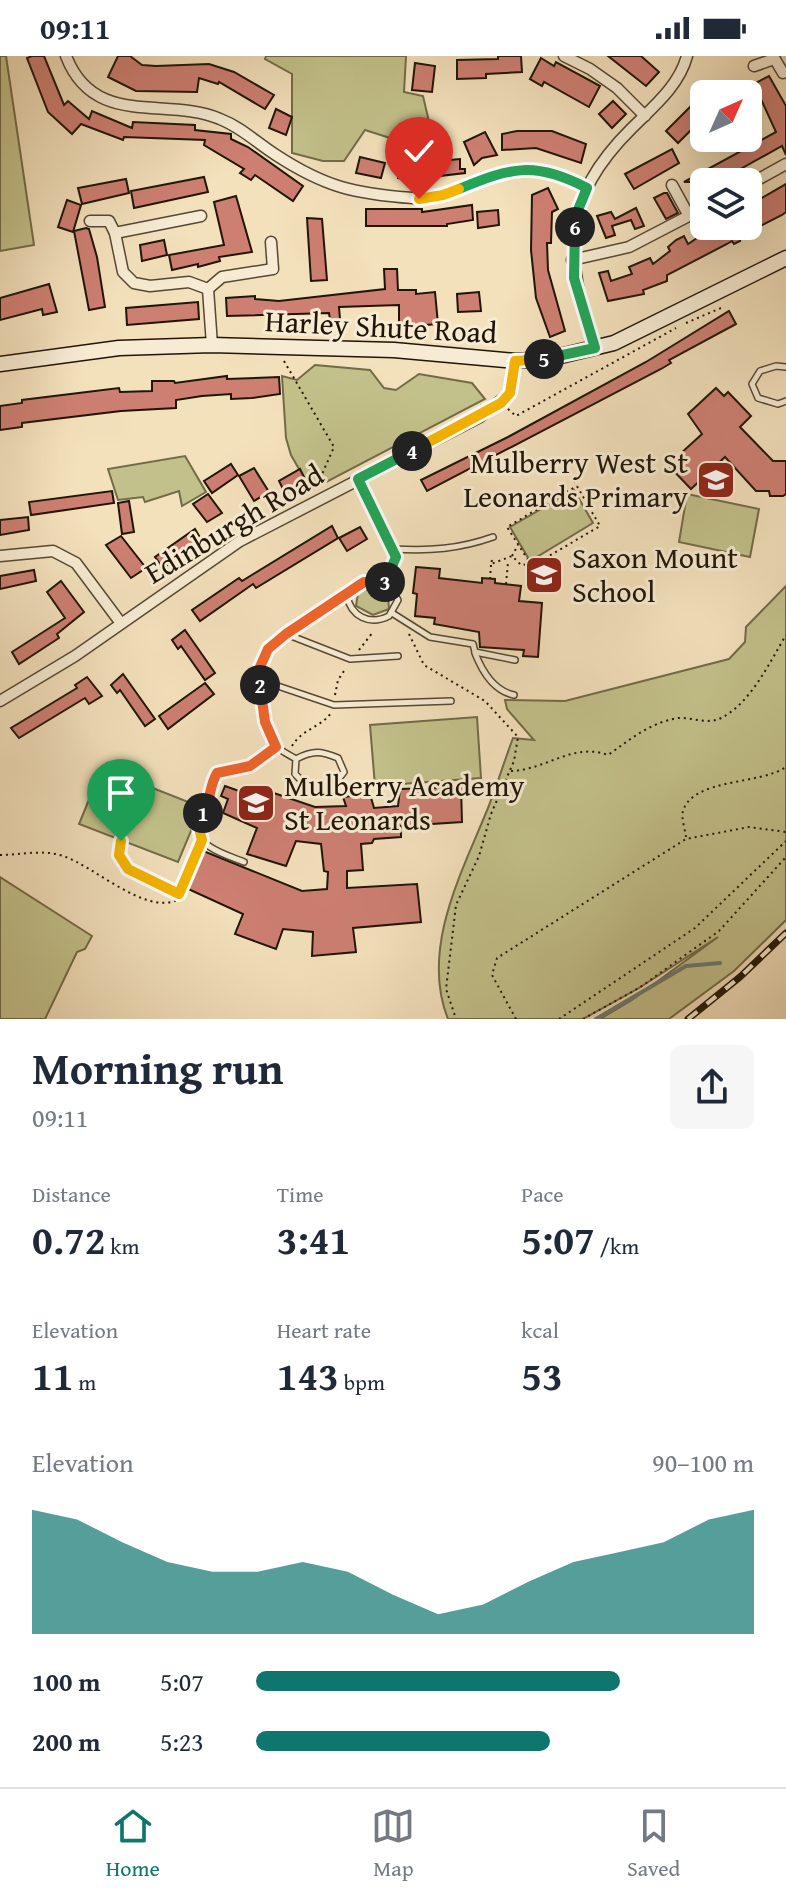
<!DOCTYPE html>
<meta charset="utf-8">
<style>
:root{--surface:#fff;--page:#f6f6f7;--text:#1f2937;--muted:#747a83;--line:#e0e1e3;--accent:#0f766e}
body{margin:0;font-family:"Gentium Book Plus",serif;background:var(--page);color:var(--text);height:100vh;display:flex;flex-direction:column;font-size:30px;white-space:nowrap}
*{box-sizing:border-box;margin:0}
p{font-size:26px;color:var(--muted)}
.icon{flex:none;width:44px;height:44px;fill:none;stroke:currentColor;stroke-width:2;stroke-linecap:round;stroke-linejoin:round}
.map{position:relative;height:963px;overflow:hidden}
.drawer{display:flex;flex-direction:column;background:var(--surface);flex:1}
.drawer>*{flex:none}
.needle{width:52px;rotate:45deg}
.tools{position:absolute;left:690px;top:24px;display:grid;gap:16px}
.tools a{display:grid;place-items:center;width:72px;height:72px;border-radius:12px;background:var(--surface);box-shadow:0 8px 32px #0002;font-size:40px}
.pin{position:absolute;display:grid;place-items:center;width:68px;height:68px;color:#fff;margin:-82px -34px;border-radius:50% 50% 50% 0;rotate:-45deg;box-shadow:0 0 8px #0007}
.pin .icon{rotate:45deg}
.km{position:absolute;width:40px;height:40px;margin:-20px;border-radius:50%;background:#222;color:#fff;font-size:22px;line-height:40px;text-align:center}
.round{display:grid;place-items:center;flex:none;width:84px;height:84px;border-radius:12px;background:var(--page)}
.summary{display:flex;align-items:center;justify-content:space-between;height:136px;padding:0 32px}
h1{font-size:44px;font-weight:600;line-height:60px}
.metrics{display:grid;grid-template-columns:repeat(3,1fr);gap:12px;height:136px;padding:8px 32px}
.metrics div{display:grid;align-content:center}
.metrics b{font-size:40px;font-weight:600}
.metrics small{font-size:22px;font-weight:400}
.metrics p{font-size:22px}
.chart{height:224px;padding:16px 32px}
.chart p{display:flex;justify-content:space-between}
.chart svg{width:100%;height:144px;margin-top:8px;fill:var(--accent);opacity:.7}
ul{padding:0 32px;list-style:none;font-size:26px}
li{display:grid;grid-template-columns:128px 96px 1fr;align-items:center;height:60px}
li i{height:20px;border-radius:10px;background:var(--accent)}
.status{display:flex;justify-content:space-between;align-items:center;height:56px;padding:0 40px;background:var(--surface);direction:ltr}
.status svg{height:22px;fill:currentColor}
.menu{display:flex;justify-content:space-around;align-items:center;height:112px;border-top:2px solid var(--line);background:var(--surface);font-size:22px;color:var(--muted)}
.menu a{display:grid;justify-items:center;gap:4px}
.menu .active{color:var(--accent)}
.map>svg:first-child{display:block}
.green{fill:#c3c18b;stroke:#726b48;stroke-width:2}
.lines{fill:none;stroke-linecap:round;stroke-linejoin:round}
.stream{stroke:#6d7973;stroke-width:4}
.building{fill:#cd7f72;stroke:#201506;stroke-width:2}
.lane-casing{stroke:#554834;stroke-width:8}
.street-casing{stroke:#554834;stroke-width:13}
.secondary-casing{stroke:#201506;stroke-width:17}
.path{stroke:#201506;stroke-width:2;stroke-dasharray:2 4;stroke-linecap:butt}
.lane{stroke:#f7ecd3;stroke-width:5}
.street{stroke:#f7ecd3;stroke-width:10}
.secondary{stroke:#f7ecd3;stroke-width:14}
.rail-casing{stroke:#201506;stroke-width:7}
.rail{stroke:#f7ecd3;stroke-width:4;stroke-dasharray:12;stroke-linecap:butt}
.split-1-casing{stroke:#fff;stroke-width:16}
.split-2-casing{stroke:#fff;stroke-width:16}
.split-3-casing{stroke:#fff;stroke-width:16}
.split-4-casing{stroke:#fff;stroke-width:16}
.split-5-casing{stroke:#fff;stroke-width:16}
.split-6-casing{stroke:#fff;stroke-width:16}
.split-7-casing{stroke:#fff;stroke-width:16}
.split-8-casing{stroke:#fff;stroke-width:16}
.split-1{stroke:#f5b400;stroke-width:10}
.split-2{stroke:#f0652b;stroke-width:10}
.split-3{stroke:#f0652b;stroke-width:10}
.split-4{stroke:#22a559;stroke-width:10}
.split-5{stroke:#f5b400;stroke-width:10}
.split-6{stroke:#22a559;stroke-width:10}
.split-7{stroke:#22a559;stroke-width:10}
.split-8{stroke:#f5b400;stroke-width:10}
.labels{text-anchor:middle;stroke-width:6;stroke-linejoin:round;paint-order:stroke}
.street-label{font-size:30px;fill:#201506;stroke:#f7ecd3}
.poi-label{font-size:30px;fill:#201506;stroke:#f7ecd3;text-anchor:start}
</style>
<div class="status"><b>09:11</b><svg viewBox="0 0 49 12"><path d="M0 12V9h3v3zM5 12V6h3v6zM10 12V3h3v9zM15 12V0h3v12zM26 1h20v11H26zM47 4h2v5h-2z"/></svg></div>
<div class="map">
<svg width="786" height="963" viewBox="0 0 786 963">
<rect width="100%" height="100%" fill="#f3e1bc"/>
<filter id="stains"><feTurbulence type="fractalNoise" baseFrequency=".0025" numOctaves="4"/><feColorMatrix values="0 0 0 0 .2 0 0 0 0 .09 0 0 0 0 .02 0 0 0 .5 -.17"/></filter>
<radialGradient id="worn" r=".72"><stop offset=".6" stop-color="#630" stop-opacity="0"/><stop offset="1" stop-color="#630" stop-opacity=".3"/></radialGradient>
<!-- green -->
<g class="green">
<path d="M 0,0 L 6,0 L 34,189 L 0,195 Z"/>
<path d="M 266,0 L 406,0 L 404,36 L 423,40 L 430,70 L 412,89 L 365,74 L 344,105 L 323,105 L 292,97 L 292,18 L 265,3 Z"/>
<path d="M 315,309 L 370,314 L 384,332 L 396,334 L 419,318 L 472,327 L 485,343 L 311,434 L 291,399 L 286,382 L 282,320 L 297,324 Z"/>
<path d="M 185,400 L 206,436 L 182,450 L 179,435 L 145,446 L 143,441 L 118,444 L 108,413 Z"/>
<path d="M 574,434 L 593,467 L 530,505 L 510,471 Z"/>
<path d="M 687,438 L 759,453 L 750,501 L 679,486 Z"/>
<path d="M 786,530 L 786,864 L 734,915 L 669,963 L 600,963 L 632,944 L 718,881 L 639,932 L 583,963 L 448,963 C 420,893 462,816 488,752 C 497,729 504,706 513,682 L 534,684 L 507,653 L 505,644 L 565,645 L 729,603 L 745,586 L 746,571 Z"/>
<path d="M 370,532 L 383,534 L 388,540 L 389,553 L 373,559 L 356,550 L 358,537 Z"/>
<path d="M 477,661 L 481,722 L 375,730 L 370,669 Z"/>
<path d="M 102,712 L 201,751 L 178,806 L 79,768 Z"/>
<path d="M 0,821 L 92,880 L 85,893 L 77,896 L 45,963 L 0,963 Z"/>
</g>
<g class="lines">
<!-- stream -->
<path class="stream" d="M 596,963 L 686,910 L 720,907"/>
</g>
<!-- building -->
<g class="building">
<path d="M 32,0 L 44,0 L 64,49 L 68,45 L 89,63 L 92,55 L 132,72 L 133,66 L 195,69 L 195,74 L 231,78 L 231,83 L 248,91 L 303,130 L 293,145 L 255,119 L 251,124 L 240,117 L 244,113 L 204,89 L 205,84 L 124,81 L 123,84 L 81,68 L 72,78 L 48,56 L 27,2 Z"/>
<path d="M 118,0 L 130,0 L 142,9 L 156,10 L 209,8 L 234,16 L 274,39 L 265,53 L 219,26 L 218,28 L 199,22 L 197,36 L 136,35 L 108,21 Z"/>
<path d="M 498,0 L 521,0 L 522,16 L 486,18 L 486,22 L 457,23 L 457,4 L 498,3 Z"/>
<path d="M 608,0 L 641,0 L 659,16 L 646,30 Z"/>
<path d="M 541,2 L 554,10 L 556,6 L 600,30 L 589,51 L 544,26 L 542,30 L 530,23 Z"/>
<path d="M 415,7 L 435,10 L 432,36 L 412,34 Z"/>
<path d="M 769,20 L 786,50 L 786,99 L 782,90 L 717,126 L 704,126 L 704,132 L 697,135 L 692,126 L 684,126 L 776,76 L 754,28 Z"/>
<path d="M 704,37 L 704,61 L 678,87 L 666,75 Z"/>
<path d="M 613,45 L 626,58 L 612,72 L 599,58 Z"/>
<path d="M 276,53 L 292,61 L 286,79 L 269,72 Z"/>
<path d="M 517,75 L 552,75 L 586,88 L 581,107 L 536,92 L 502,94 L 502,78 Z"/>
<path d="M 485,76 L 497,99 L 482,102 L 474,109 L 464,86 Z"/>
<path d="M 672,93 L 679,107 L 634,133 L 625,118 Z"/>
<path d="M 360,101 L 385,107 L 381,122 L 356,117 Z"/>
<path d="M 460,103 L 460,113 L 465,113 L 465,117 L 423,122 L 423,125 L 398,122 L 398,106 L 438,111 L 438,105 Z"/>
<path d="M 204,121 L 208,136 L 134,152 L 131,135 Z"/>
<path d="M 126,123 L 129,137 L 82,148 L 78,132 Z"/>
<path d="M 786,128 L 786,156 L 782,159 L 741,180 L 740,185 L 734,188 L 732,185 L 727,188 L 667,219 L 667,225 L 643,234 L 644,238 L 608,245 L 599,217 L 608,215 L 611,225 L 632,218 L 629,211 L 650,202 L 653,208 L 670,195 L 668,191 L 676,184 L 684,180 L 688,188 L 706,176 L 702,170 L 748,170 L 748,150 Z"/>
<path d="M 548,132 L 558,153 L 552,156 L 551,187 L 547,187 L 548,214 L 565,275 L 550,281 L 536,242 L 531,194 L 532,139 Z"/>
<path d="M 664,137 L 667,137 L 678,157 L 666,163 L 654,142 Z"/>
<path d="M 236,140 L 252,196 L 219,201 L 220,205 L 198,211 L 198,208 L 172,214 L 169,199 L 224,189 L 214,146 Z"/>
<path d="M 67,144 L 81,149 L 73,176 L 58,171 Z"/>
<path d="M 472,149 L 473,164 L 447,168 L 447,170 L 366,170 L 366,153 L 422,153 L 422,156 Z"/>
<path d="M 636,152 L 644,170 L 635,173 L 631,164 L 612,170 L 615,179 L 606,182 L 597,160 L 611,156 L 615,163 Z"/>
<path d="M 498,154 L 499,169 L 478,172 L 477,156 Z"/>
<path d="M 307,162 L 322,163 L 327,224 L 311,225 Z"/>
<path d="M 86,172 L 89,173 L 97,201 L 105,251 L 89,254 L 74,175 Z"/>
<path d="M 164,184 L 167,199 L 142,205 L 140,189 Z"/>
<path d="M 384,213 L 397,213 L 398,234 L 416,234 L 416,238 L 435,236 L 438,268 L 399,271 L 399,249 L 339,251 L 340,263 L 330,264 L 329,257 L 227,260 L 226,242 L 255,240 L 255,243 L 279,245 L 385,233 Z"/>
<path d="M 49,228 L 57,256 L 43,259 L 42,253 L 0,264 L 0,242 Z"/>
<path d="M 479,236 L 481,255 L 458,256 L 457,238 Z"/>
<path d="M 198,246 L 199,263 L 127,269 L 126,252 Z"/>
<path d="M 729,255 L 736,268 L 669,304 L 671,307 L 661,313 L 427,435 L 421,424 L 508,381 L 646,306 Z"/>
<path d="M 227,320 L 227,323 L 279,321 L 280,338 L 252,342 L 231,343 L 231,338 L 202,340 L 176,344 L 176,352 L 121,355 L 22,367 L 22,371 L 0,374 L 0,350 L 22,347 L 22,344 L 119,332 L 120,336 L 152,335 L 152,325 L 174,325 L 175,327 Z"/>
<path d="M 716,332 L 724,340 L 728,336 L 751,360 L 740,371 L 773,405 L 786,405 L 786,438 L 783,440 L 770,440 L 769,435 L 756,435 L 725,401 L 691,433 L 668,409 L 702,378 L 688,358 Z"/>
<path d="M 231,408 L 238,419 L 212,437 L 204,425 Z"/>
<path d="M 254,412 L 269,436 L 254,445 L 239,420 Z"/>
<path d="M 300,413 L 306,425 L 285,437 L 279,425 Z"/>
<path d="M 112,435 L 114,447 L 31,459 L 29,446 Z"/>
<path d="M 208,438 L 222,457 L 207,466 L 193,448 Z"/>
<path d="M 129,445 L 134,476 L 122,478 L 118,447 Z"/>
<path d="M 28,461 L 29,474 L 0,479 L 0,464 Z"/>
<path d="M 332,470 L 338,482 L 256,532 L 253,528 L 200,565 L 192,554 L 239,522 L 242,525 Z"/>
<path d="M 360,471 L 367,483 L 347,495 L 339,482 Z"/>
<path d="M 195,473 L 202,485 L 163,512 L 155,501 Z"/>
<path d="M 121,480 L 146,512 L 131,522 L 106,489 Z"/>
<path d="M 416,511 L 440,513 L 439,522 L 482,527 L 482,522 L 495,523 L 495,527 L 521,530 L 519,545 L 542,547 L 538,601 L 523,600 L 524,594 L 480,591 L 479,576 L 434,568 L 435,562 L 415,560 L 417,538 L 413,537 Z"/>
<path d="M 34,514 L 36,525 L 0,533 L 0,520 Z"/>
<path d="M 61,525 L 84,556 L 57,578 L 59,582 L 19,608 L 12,596 L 65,562 L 47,536 Z"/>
<path d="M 185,574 L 215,617 L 205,624 L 181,590 L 178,593 L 172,584 Z"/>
<path d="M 123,618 L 155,663 L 145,670 L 120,634 L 117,637 L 111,629 Z"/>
<path d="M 87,621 L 102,640 L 89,648 L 85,642 L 19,682 L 11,672 L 77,632 L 75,629 Z"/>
<path d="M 205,627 L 214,638 L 168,673 L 159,660 Z"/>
<path d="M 225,730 L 250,739 L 253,732 L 262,733 L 315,751 L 346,750 L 343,741 L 370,738 L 374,752 L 398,750 L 400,733 L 461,731 L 462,766 L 401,770 L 401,781 L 374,783 L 372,787 L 361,788 L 363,814 L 347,815 L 347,832 L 417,828 L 421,866 L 353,872 L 356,896 L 312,900 L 313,876 L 283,873 L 276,893 L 235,878 L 243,858 L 186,832 L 201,794 L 302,835 L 327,833 L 328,816 L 324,815 L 321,788 L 296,785 L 286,810 L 247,798 L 257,772 L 223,757 L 228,743 L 221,740 Z"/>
</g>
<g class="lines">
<!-- lane casing -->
<g class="lane-casing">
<g id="lane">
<path d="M 786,311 L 776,310 L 760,315 L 752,328 L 758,342 L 778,348 L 786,345"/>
<path d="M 358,424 L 396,501 L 387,526"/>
<path d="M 394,493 C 430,495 459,493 493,481"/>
<path d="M 364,526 L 387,526 L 398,544 L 389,560 C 369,570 351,560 347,540 Z"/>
<path d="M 392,557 L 430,581 L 473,588 L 475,596 L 515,604"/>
<path d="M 286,578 L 350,603 L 398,600"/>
<path d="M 475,597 C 482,615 494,635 514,639"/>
<path d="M 260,624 L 334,649 L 451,645"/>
<path d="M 296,703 L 295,718 C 313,738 328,738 344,716 L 338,702 C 321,695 313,694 296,703 C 290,699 280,695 275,689 C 259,669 253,614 268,593 C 285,570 323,554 347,540"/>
<path d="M 244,806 C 230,800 194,791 198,769 C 199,763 204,758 206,753 C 212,741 210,729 217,717 L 250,710 L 276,691"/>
</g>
</g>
<!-- street casing -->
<g class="street-casing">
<g id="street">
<path d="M 66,0 C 94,73 166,40 220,63 C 241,71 257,87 276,99 C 325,131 355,138 413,142 C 432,144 449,137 466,130 C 515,109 539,107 587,132"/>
<path d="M 564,0 L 590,13 L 617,32 L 645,60"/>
<path d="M 773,0 L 783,17"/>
<path d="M 754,10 L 774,3"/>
<path d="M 672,129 L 689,160"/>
<path d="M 748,129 L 786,108"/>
<path d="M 90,165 L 109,165 L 115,177 L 201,160"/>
<path d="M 115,177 L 123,216 L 134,227 L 150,230 L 189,226 L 208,233 L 222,221 L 273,213 L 271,186"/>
<path d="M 572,204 L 629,191 L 704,152"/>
<path d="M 208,233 L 212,289"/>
<path d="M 595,292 C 565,201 559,144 632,72 C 653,51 679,30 687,0"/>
<path d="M 0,500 L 53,495 L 76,507 L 120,566"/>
<path d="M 0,645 L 75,600 L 240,485 L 480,361 L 510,337 L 515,305"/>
</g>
</g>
<!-- secondary casing -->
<g class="secondary-casing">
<path id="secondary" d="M 0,308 L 119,292 L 212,289 L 394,294 L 515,305 L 548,303 L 614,287 L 786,202"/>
</g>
<!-- path -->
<g class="path">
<path d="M 686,267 L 721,252"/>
<path d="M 284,305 L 334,391 L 319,425 L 321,429"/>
<path d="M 508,353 L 516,360 L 676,272"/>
<path d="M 574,425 L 600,470 L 532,510 L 507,471 L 577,430"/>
<path d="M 512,500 L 518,489"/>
<path d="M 492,504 L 491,508 L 512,500 L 521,509 L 530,508"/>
<path d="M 490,523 L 491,509"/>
<path d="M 506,528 L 508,506"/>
<path d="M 409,578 L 424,609 L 485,645 L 518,681 L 514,705 L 491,758 L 479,800 L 456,849 L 446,933 L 456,963"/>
<path d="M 359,594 L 373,576"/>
<path d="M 335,639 L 338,624 L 346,612"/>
<path d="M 292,690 C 302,673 320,672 331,657"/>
<path d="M 511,715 C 546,714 573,686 608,699 C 631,683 649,667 678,662 C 692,661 708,669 721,662 C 750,648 770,606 786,579"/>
<path d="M 686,781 C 685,773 681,762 683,755 C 693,722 760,729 786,711"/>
<path d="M 121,785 L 119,799 L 128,813 L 178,837"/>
<path d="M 0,799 C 21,799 43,793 63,800 C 94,810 145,859 177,844 L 199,791"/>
<path d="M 516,963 L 492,919 L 497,902 L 686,783 L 749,771 L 786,776"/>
<path d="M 559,963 L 695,872 L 786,785"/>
<path d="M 583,963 L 639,932 L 719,875 L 786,801"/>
</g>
<!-- lane -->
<use href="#lane" class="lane"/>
<!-- street -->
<use href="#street" class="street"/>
<!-- secondary -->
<use href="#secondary" class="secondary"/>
<!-- rail casing -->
<g class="rail-casing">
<path id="rail" d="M 688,963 L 740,921 L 786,877"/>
</g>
<!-- rail -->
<use href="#rail" class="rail"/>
</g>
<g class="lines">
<!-- split-1 casing -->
<g class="split-1-casing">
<path id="split-1" d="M 121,785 L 119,799 L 128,813 L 179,838 L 202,784 L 198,768 L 203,757"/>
</g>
<!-- split-2 casing -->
<g class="split-2-casing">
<path id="split-2" d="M 203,757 C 211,745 209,730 217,717 L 250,710 L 276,691 L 265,666 L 260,629"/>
</g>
<!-- split-3 casing -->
<g class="split-3-casing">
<path id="split-3" d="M 260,629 L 260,611 L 268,593 L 286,578 L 364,526 L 385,526"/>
</g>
<!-- split-4 casing -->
<g class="split-4-casing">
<path id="split-4" d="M 385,526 L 396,501 L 358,423 L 412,395"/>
</g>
<!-- split-5 casing -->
<g class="split-5-casing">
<path id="split-5" d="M 412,395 L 501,347 L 510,337 L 515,305 L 544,303"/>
</g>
<!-- split-6 casing -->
<g class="split-6-casing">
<path id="split-6" d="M 544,303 L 595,292 L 574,222 L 575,171"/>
</g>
<!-- split-7 casing -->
<g class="split-7-casing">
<path id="split-7" d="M 459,133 C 512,111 535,105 587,132 L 578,154 L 575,171"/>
</g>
<!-- split-8 casing -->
<g class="split-8-casing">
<path id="split-8" d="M 419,143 L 443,139 L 459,133"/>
</g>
<!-- split-1 -->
<use href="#split-1" class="split-1"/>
<!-- split-2 -->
<use href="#split-2" class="split-2"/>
<!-- split-3 -->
<use href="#split-3" class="split-3"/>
<!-- split-4 -->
<use href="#split-4" class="split-4"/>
<!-- split-5 -->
<use href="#split-5" class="split-5"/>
<!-- split-6 -->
<use href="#split-6" class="split-6"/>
<!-- split-7 -->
<use href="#split-7" class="split-7"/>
<!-- split-8 -->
<use href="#split-8" class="split-8"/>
</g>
<!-- icons -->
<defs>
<g id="school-square" transform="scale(2)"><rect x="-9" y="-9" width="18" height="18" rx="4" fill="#8f2418" stroke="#f7ecd3"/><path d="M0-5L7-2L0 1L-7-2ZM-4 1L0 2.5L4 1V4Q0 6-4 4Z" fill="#fff"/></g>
</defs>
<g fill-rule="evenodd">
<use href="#school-square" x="716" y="424"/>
<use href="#school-square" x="544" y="519"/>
<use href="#school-square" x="256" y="747"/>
</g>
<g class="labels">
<!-- street labels -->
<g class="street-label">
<text transform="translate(381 271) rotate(3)" y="10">Harley Shute Road</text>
<text transform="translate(234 468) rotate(-31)" y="10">Edinburgh Road</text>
</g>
<!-- poi labels -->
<g class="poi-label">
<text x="688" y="417" text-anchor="end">Mulberry West St<tspan x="688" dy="34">Leonards Primary</tspan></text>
<text x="572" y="512">Saxon Mount<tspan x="572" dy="34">School</tspan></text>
<text x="284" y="740">Mulberry Academy<tspan x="284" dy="34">St Leonards</tspan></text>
</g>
</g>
<rect width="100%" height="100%" filter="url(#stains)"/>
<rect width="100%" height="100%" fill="url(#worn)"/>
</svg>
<div class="tools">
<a><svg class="needle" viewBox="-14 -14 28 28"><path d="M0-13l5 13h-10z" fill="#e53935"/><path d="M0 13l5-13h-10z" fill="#747a83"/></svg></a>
<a><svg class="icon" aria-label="layers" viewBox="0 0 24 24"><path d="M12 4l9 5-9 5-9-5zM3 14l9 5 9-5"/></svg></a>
</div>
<div class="pin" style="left:121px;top:785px;background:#1e9e55"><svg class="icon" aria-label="arrive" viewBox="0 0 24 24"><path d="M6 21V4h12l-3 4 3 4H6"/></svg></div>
<div class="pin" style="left:419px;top:143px;background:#d93025"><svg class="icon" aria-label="check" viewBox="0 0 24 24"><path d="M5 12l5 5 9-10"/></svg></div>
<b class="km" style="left:203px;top:757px">1</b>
<b class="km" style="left:260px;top:629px">2</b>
<b class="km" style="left:385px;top:526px">3</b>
<b class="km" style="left:412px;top:395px">4</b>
<b class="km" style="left:544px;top:303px">5</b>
<b class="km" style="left:575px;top:171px">6</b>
</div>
<section class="drawer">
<div class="summary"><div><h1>Morning run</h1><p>09:11</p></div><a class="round"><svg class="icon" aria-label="share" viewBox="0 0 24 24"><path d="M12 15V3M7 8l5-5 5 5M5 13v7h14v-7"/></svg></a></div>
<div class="metrics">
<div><p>Distance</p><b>0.72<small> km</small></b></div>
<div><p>Time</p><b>3:41</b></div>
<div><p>Pace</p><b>5:07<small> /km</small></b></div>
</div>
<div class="metrics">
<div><p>Elevation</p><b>11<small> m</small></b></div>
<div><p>Heart rate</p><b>143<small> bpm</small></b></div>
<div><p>kcal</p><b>53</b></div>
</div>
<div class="chart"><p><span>Elevation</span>90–100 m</p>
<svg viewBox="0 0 160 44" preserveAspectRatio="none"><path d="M0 44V6L10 9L20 16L30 22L40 25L50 25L60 22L70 25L80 32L90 38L100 35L110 28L120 22L130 19L140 16L150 9L160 6V44z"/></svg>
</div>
<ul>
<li><b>100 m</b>5:07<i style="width:73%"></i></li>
<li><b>200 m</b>5:23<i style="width:59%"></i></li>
</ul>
</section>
<nav class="menu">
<a class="active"><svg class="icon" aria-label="home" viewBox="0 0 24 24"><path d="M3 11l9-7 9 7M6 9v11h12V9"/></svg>Home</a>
<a><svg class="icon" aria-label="map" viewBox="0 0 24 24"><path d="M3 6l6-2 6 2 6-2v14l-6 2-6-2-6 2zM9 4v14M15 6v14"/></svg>Map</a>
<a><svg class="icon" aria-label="saved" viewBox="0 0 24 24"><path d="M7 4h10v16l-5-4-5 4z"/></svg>Saved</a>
</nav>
